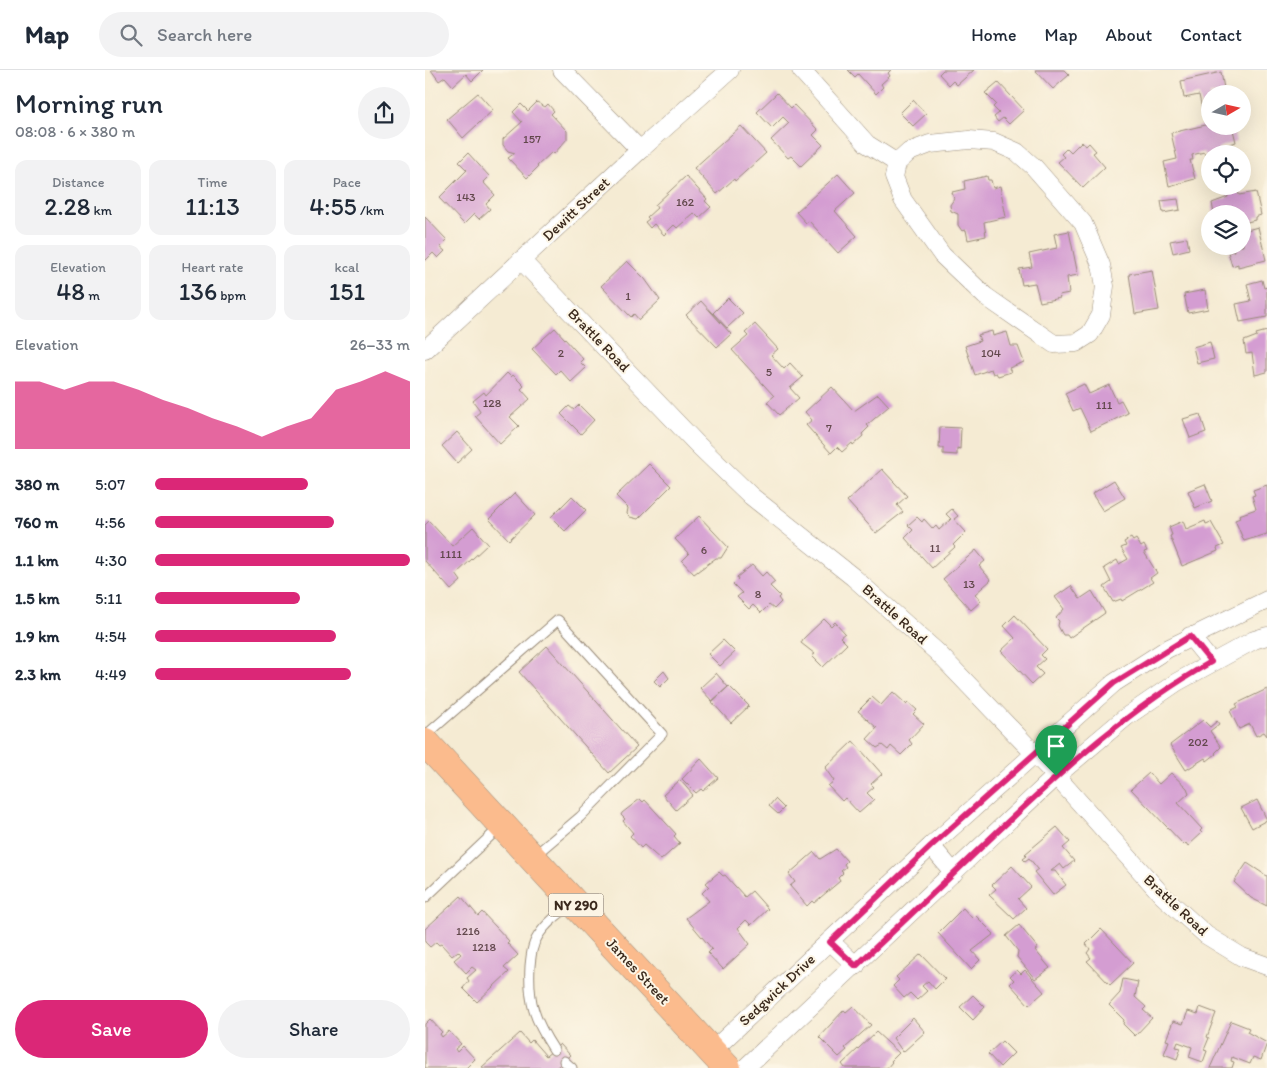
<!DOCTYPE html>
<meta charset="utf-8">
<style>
:root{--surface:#fff;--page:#f2f2f3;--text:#1f2937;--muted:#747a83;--line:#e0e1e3;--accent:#db2777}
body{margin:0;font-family:Itim,sans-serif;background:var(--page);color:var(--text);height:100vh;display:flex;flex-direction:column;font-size:19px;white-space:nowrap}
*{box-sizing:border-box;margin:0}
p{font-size:16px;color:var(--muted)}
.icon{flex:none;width:28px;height:28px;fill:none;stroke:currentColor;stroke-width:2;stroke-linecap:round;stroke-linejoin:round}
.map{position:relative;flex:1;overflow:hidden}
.details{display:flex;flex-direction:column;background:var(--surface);width:425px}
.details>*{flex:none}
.needle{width:32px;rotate:81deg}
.controls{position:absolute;left:776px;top:15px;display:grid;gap:10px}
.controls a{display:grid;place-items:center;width:50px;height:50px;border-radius:50%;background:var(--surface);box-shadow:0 5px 20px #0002;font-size:25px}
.pin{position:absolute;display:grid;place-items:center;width:42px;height:42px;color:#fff;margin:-51px -21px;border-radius:50% 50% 50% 0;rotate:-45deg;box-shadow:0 0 5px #0007}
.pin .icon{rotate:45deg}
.round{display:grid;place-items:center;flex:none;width:52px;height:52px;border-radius:26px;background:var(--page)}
.summary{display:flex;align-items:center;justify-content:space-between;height:85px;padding:0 15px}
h1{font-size:28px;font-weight:600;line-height:38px}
.stats{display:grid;grid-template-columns:repeat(3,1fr);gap:8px;height:85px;padding:5px 15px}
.stats div{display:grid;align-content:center;border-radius:12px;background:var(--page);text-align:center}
.stats b{font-size:25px;font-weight:600}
.stats small{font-size:14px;font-weight:400}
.stats p{font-size:14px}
.chart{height:140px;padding:10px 15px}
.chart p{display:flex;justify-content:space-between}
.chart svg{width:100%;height:90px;margin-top:5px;fill:var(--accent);opacity:.7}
.button{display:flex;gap:10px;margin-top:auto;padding:10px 15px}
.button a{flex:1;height:58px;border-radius:30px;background:var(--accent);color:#fff;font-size:20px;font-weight:600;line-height:58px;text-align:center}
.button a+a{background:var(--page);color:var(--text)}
ul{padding:0 15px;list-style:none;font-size:16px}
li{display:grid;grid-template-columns:80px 60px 1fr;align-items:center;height:38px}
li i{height:12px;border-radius:6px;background:var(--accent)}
header{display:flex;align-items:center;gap:30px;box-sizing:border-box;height:70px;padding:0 25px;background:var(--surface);border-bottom:1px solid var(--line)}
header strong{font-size:24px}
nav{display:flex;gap:28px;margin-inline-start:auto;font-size:18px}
.search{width:350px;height:45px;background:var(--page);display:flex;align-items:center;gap:12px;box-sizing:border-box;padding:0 18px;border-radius:28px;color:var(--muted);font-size:19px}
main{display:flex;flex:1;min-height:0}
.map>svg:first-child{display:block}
.building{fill:#d49dd2}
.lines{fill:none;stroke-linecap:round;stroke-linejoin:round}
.lane-casing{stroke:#988a78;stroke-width:11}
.street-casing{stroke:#988a78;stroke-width:19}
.primary-casing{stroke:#988a78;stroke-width:29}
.lane{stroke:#fff;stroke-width:9}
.street{stroke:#fff;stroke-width:18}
.primary{stroke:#fbbb8d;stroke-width:28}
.route-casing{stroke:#fff;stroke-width:10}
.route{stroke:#db2777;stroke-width:6}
.labels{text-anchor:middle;stroke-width:4;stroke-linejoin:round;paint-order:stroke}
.number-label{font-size:12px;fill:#61474b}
.shield{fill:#fcf5e5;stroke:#75675a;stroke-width:1}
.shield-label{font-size:14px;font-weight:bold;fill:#3b2a1e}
.street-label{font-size:15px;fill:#3b2a1e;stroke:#fcf5e5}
</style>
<header>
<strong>Map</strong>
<div class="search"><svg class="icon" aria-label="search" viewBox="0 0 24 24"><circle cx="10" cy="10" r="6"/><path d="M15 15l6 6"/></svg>Search here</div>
<nav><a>Home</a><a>Map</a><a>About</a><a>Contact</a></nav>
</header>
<main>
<section class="details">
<div class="summary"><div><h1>Morning run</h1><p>08:08 · 6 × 380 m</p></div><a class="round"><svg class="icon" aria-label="share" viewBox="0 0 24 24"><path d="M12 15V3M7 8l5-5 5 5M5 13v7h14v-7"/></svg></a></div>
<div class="stats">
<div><p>Distance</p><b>2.28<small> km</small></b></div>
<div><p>Time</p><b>11:13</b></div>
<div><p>Pace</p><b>4:55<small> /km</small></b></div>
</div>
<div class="stats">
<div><p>Elevation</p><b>48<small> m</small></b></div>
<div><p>Heart rate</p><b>136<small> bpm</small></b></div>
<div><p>kcal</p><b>151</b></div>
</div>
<div class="chart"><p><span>Elevation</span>26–33 m</p>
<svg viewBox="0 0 160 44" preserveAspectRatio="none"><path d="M0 44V11L10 11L20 15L30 11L40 11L50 15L60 20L70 24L80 29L90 33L100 38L110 33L120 29L130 15L140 11L150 6L160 11V44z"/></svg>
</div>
<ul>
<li><b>380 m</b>5:07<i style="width:60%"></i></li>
<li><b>760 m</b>4:56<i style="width:70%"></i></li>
<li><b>1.1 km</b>4:30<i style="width:100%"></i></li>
<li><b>1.5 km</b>5:11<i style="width:57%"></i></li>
<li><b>1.9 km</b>4:54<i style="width:71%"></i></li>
<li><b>2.3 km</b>4:49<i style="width:77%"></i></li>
</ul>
<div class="button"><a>Save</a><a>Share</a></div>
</section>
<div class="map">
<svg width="842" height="998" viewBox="0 0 842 998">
<rect width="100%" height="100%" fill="#fcf5e5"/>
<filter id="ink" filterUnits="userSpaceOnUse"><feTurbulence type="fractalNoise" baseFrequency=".02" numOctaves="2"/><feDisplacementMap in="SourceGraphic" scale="10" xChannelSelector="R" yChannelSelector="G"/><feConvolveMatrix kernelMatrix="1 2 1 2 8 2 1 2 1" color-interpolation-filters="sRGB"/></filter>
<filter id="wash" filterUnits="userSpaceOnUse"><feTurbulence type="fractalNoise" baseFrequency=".0096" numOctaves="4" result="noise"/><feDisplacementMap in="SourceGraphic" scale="20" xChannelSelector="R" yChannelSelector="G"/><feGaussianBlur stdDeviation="1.12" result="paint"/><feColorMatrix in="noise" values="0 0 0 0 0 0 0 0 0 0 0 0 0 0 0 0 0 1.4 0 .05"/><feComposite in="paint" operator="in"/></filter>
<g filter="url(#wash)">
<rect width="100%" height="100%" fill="#f5ebd3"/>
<g id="blocks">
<!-- building -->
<g class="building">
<path d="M 6,0 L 58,0 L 47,11 L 41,4 L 28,16 L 20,7 L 14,11 Z"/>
<path d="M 423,0 L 466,0 L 463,3 L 465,6 L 456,14 L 458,17 L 451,24 L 433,4 L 430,7 Z"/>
<path d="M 518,0 L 549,0 L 532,15 L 528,11 L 524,15 L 514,4 Z"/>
<path d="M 610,0 L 639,0 L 644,5 L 628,19 Z"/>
<path d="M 796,2 L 800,24 L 785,24 L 785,38 L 777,39 L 774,25 L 759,28 L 756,11 Z"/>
<path d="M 573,12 L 599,40 L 584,54 L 578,48 L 573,52 L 569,47 L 574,43 L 568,37 L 571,34 L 560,23 Z"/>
<path d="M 53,23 L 68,40 L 38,68 L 22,49 Z"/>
<path d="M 352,23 L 366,38 L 369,35 L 393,60 L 388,65 L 398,75 L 376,96 L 366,86 L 363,88 L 346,70 L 364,53 L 358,47 L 347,58 L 332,42 Z"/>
<path d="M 488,30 L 501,44 L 488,56 L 475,43 Z"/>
<path d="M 112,32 L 120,37 L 123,34 L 129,41 L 126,44 L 142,61 L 142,69 L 129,84 L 127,82 L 112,96 L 113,97 L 102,108 L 83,88 L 90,83 L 83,81 L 78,75 L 78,69 L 97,52 L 88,42 L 96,34 L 103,41 Z"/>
<path d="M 785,54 L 785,56 L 807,56 L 811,72 L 793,78 L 794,82 L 780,85 L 779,82 L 767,85 L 768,90 L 765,90 L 770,109 L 744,116 L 739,92 L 752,89 L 746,63 Z"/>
<path d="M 316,56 L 341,83 L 310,111 L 309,109 L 292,124 L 269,98 Z"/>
<path d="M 656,72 L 661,76 L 664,73 L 671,81 L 668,83 L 680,97 L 658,118 L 633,92 L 639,87 L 636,84 L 642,78 L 646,82 Z"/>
<path d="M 43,83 L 64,106 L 58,112 L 70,125 L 61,134 L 65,139 L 54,149 L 49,144 L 39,154 L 14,128 L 42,100 L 34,92 Z"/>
<path d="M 413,104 L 430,123 L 410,141 L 432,166 L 413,183 L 384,151 L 381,153 L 371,142 Z"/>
<path d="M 261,106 L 282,129 L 280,131 L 286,137 L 274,148 L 269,143 L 252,158 L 249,155 L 239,165 L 229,154 L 225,158 L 220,152 L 224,149 L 222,147 L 232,138 L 230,135 Z"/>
<path d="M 562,106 L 563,110 L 566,110 L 568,118 L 575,116 L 581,147 L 559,152 L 561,166 L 543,170 L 541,160 L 537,161 L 533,155 L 533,144 L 526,141 L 525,135 L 529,129 L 527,122 L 540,119 L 539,111 Z"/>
<path d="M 813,120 L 814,125 L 831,122 L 836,145 L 830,147 L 830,150 L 818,153 L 818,144 L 789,144 L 787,133 L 803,127 L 802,122 Z"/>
<path d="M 753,129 L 755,140 L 738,143 L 736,131 Z"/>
<path d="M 0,147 L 22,170 L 15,177 L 20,181 L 13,188 L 8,183 L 0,191 Z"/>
<path d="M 833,157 L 841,190 L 813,197 L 813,194 L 807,196 L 803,182 L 809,181 L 808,176 L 818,176 L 818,161 Z"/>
<path d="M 644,161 L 653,205 L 642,207 L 644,223 L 634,225 L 635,228 L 615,232 L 610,213 L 597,215 L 594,199 L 607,197 L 604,184 L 632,178 L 629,164 Z"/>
<path d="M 762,168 L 764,179 L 748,183 L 745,171 Z"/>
<path d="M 202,191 L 220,209 L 235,230 L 214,250 L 209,244 L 206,247 L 176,216 Z"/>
<path d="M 727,200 L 734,240 L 710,244 L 704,204 Z"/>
<path d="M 837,210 L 839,218 L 842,217 L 842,247 L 815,252 L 811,234 L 826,231 L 822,214 Z"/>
<path d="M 780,220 L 783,239 L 763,243 L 759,224 Z"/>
<path d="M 303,228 L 318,243 L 302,258 L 288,243 Z"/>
<path d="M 276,231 L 306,264 L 292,277 L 261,245 Z"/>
<path d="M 330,254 L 353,279 L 346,285 L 359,299 L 365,293 L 378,307 L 365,318 L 374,328 L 354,345 L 342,332 L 349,326 L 307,280 L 323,266 L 320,263 Z"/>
<path d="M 130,258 L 158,289 L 155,292 L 161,298 L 146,312 L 135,300 L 131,304 L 107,279 Z"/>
<path d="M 567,261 L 568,266 L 582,262 L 586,276 L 593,276 L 599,292 L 584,298 L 586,302 L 573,306 L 571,303 L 568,304 L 566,299 L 550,305 L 540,276 L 555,271 L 553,265 Z"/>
<path d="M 842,261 L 842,302 L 830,305 L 827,283 L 821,284 L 819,271 L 832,266 L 831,264 Z"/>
<path d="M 785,272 L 789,289 L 772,293 L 768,277 Z"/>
<path d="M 82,303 L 86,307 L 88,305 L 99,316 L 96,319 L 105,329 L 85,347 L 94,356 L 75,374 L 50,346 L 55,342 L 54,339 L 48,331 L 59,322 L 61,325 Z"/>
<path d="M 659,314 L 664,324 L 684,315 L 692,332 L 696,330 L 703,343 L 666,361 L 655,338 L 648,341 L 640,323 Z"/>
<path d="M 407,317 L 429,341 L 453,324 L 464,336 L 442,355 L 444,357 L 437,364 L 438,366 L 428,375 L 427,373 L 417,382 L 412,377 L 406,383 L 381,355 L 387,350 L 380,342 Z"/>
<path d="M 154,335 L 169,350 L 156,364 L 136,344 L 144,336 L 149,340 Z"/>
<path d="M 775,344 L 781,362 L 765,368 L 758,349 Z"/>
<path d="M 515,357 L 536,358 L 535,379 L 532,378 L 532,385 L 518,384 L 518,378 L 514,378 Z"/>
<path d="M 32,362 L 47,379 L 32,393 L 17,376 Z"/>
<path d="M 224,394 L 246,416 L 213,449 L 205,447 L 202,444 L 203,438 L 191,426 Z"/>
<path d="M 457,399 L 482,426 L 472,435 L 478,442 L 451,463 L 422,431 Z"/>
<path d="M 689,410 L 700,428 L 678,441 L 667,424 Z"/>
<path d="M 780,414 L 787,431 L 770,438 L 763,421 Z"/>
<path d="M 842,415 L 842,464 L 819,471 L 810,450 L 815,448 L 814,445 L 831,439 L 827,426 L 830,425 L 828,420 Z"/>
<path d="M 90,423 L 110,445 L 84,470 L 64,449 Z"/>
<path d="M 147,426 L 161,440 L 140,461 L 126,447 Z"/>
<path d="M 527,439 L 533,446 L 529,449 L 541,462 L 528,475 L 530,477 L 507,498 L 480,468 L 488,460 L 483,455 L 492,447 L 497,452 L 499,449 L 508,459 L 511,456 L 514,460 L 526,449 L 521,444 Z"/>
<path d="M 274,446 L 303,477 L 296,488 L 291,488 L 269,504 L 257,491 L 264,484 L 250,469 Z"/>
<path d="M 4,451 L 27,476 L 48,457 L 63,474 L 31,504 L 36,511 L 26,520 L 0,491 L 0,455 Z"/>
<path d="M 758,451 L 761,459 L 780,451 L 781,454 L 786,452 L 799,475 L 792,478 L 793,481 L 757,496 L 745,466 L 747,465 L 744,457 Z"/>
<path d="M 706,468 L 708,471 L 711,469 L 716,477 L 719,475 L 722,481 L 719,482 L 732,503 L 725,508 L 728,512 L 697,531 L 696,529 L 688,532 L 679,517 L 686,512 L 679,498 L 692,490 L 694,494 L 703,489 L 696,478 L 701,476 L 699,472 Z"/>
<path d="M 551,480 L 560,491 L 554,496 L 566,510 L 550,524 L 556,531 L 546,540 L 518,509 Z"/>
<path d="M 327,495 L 337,506 L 341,502 L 350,512 L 345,516 L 355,526 L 353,528 L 356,532 L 349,539 L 344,535 L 336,543 L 328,535 L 324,539 L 312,527 L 317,523 L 308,514 L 313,509 L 312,507 Z"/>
<path d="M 646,516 L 655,529 L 667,521 L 680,543 L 644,568 L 642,565 L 638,565 L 633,556 L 634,551 L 631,548 L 639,539 L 630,527 Z"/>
<path d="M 590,545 L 622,579 L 616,585 L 620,589 L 611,597 L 618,604 L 607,614 L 576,581 L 590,568 L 579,556 Z"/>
<path d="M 399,549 L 406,556 L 410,552 L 420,563 L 415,567 L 422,574 L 398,597 L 387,586 L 390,584 L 376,573 L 378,569 Z"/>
<path d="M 298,570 L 310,582 L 295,596 L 283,584 Z"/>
<path d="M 122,576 L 212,677 L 184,703 L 94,602 Z"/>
<path d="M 239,601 L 244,608 L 235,617 L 229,611 Z"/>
<path d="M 291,603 L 303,617 L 287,631 L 275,618 Z"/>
<path d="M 304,616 L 324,636 L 306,653 L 287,632 Z"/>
<path d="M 842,619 L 842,666 L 839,662 L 831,666 L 825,654 L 814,659 L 805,641 L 813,637 L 811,634 Z"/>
<path d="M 468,622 L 481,634 L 483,632 L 492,640 L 488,644 L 499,654 L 484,670 L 487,674 L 476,685 L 466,676 L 463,680 L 457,675 L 452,678 L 442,669 L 452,658 L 433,641 L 447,627 L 456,635 Z"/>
<path d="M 778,650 L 785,657 L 792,651 L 794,654 L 785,661 L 796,677 L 790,683 L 791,684 L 782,691 L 780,688 L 761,700 L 745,675 Z"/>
<path d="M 428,671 L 457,704 L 446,714 L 449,717 L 442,723 L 449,730 L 434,743 L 420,728 L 417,731 L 403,716 L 409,711 L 400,698 Z"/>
<path d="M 276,689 L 293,708 L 278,721 L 276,719 L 271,723 L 257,709 Z"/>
<path d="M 724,703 L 734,714 L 746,703 L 762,718 L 764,723 L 753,733 L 777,759 L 775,761 L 777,763 L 763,776 L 761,773 L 759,775 L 706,719 Z"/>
<path d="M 255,710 L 268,725 L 251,740 L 238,725 Z"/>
<path d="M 215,729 L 218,732 L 220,730 L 251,764 L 249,766 L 255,773 L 236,790 L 219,775 L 216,778 L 205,766 L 208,763 L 198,751 L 200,749 L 196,745 L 197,743 Z"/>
<path d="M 350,729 L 359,738 L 353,744 L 344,736 Z"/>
<path d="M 832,730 L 842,750 L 827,758 L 816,738 Z"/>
<path d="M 632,757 L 645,772 L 638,778 L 649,791 L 639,799 L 635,794 L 626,801 L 630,801 L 641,815 L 628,825 L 609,802 L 613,799 L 604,788 L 600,791 L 598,789 L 602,786 L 600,784 Z"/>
<path d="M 411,779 L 422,791 L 419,794 L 421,797 L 416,801 L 418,803 L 413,808 L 415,811 L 389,833 L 387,831 L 382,836 L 365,816 L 370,812 L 364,804 L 389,782 L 395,789 Z"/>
<path d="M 822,793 L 842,806 L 842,836 L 826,828 L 809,812 Z"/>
<path d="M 587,796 L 606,817 L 593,829 L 601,838 L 589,849 L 564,825 L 571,819 L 567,815 Z"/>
<path d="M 294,802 L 298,806 L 300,805 L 320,827 L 327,821 L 343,839 L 326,855 L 321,850 L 313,858 L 325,874 L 298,899 L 283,883 L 287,879 L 261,848 L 284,831 L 277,823 L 284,816 L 281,813 Z"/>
<path d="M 36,826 L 53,846 L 57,842 L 84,871 L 82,873 L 93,885 L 79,898 L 84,902 L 52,932 L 38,918 L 44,911 L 42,908 L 51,900 L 47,897 L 41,903 L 29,890 L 36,884 L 33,881 L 27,886 L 16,874 L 14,875 L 11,872 L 5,877 L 0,872 L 0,859 Z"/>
<path d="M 538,838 L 547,848 L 550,845 L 569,864 L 547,881 L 555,890 L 546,899 L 513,863 Z"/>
<path d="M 594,855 L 613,878 L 610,880 L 625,898 L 610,909 L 592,887 L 593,881 L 581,866 Z"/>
<path d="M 676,859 L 708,893 L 685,915 L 662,891 L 666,888 L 662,883 L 665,879 L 661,874 Z"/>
<path d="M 496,884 L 520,909 L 510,919 L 503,911 L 497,916 L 502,921 L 492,930 L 485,923 L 479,928 L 468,916 L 474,910 L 471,907 Z"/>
<path d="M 592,900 L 596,904 L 600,900 L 619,922 L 604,935 L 585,914 L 589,910 L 585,906 Z"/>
<path d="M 698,909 L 713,912 L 710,927 L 721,937 L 718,940 L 727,948 L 710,966 L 698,954 L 699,950 L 684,935 L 695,923 Z"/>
<path d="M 548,925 L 560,937 L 548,950 L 535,937 Z"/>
<path d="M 428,936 L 446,955 L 420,978 L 422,980 L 414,987 L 394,967 L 419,940 L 421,942 Z"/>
<path d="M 775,937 L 791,943 L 782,967 L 784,968 L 779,980 L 782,981 L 778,992 L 764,987 L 767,977 L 753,972 L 751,977 L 756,978 L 752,989 L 739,984 L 744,971 L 741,970 L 748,951 L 758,954 L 763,941 L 773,944 Z"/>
<path d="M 488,948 L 500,962 L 478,982 L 468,968 Z"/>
<path d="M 5,949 L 17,962 L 15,964 L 17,967 L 24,961 L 36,974 L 30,979 L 32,982 L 38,976 L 50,989 L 41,998 L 0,998 L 0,954 Z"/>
<path d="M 806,951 L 824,958 L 822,962 L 842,973 L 836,990 L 828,987 L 825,994 L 807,987 L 806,991 L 809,992 L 807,998 L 785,998 Z"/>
<path d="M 451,962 L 474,983 L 466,991 L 467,992 L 462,998 L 420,998 L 417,994 Z"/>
<path d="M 95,963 L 104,973 L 107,970 L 121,986 L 135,974 L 145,985 L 131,998 L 59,998 L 57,997 Z"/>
<path d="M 577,971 L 589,983 L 575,997 L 563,984 Z"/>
</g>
</g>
</g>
<g filter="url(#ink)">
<use href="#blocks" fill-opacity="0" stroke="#988a78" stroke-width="1"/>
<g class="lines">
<!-- lane casing -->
<g class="lane-casing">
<g id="lane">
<path d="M 0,666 L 133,550 L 237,664 L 155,747 L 109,786"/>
<path d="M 0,828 L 75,757"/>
<path d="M 129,980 C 109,949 103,932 105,896 C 106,886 107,875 113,866 C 121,853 135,843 147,834"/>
<path d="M 139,991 L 147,998"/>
</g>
</g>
<!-- street casing -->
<g class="street-casing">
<g id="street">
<path d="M 137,0 L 215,80"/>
<path d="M 376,0 L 442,74 L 472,93"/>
<path d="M 544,70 L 569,72 L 592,82 L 609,97 L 658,153 L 676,195 L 680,216 L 676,245 L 665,264 L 651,273 L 629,274 L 560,226 L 517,185 L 478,130 L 469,107 L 472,93 L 484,82 L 505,74 Z"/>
<path d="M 96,190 L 272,374 L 326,426 L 428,507 L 512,582 L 631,706 L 737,825 L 781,865 L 817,887 L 842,896"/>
<path d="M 0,280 L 215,80 L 305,0"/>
<path d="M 765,566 L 786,592"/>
<path d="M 506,776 L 529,803"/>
<path d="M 405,871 L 431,896"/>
<path d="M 287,981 L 506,776 L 689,613 L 742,579 L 842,530"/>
<path d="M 320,998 L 631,706 L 701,647 L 752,612 L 829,570 L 842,566"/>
</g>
</g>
<!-- primary casing -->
<g class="primary-casing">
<path id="primary" d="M 0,672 L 302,998"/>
</g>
<!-- lane -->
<use href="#lane" class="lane"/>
<!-- street -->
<use href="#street" class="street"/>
<!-- primary -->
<use href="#primary" class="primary"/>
</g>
</g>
<g class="lines" filter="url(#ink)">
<!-- route casing -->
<g class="route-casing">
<path id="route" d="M 765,566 L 786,592 C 705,638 639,699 572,762 C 525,807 478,852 431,896 L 405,872 L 506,776 L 689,613 Z"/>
</g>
<!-- route -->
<use href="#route" class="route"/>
</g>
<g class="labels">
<!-- number labels -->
<g class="number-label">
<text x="107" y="73">157</text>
<text x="41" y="131">143</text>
<text x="260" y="136">162</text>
<text x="203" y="230">1</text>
<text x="136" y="287">2</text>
<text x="566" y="287">104</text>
<text x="344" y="306">5</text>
<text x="67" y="337">128</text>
<text x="679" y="339">111</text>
<text x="404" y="362">7</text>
<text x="510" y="482">11</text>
<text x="279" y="484">6</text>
<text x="26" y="488">1111</text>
<text x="544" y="518">13</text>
<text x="333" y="528">8</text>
<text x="773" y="676">202</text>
<text x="43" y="865">1216</text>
<text x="59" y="881">1218</text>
</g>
<!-- shield labels -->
<rect class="shield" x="123.5" y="823.5" width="55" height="23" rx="4"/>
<g class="shield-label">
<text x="151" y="840">NY 290</text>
</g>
<!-- street labels -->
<g class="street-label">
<text transform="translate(151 139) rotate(-43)" y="5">Dewitt Street</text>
<text transform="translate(174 270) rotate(46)" y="5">Brattle Road</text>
<text transform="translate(470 544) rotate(42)" y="5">Brattle Road</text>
<text transform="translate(751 835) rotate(43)" y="5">Brattle Road</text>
<text transform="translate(213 901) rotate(47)" y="5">James Street</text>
<text transform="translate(352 920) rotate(-43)" y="5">Sedgwick Drive</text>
</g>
</g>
</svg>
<div class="controls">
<a><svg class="needle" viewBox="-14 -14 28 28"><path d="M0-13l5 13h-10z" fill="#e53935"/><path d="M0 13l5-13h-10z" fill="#747a83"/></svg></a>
<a><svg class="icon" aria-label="locate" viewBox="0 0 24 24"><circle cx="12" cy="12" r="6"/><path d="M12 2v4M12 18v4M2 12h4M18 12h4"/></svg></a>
<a><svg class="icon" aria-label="layers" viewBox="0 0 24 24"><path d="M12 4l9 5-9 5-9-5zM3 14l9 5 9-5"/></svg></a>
</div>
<div class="pin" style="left:631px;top:706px;background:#1e9e55"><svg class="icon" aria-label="arrive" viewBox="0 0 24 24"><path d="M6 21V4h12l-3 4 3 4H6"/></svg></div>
</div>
</main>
